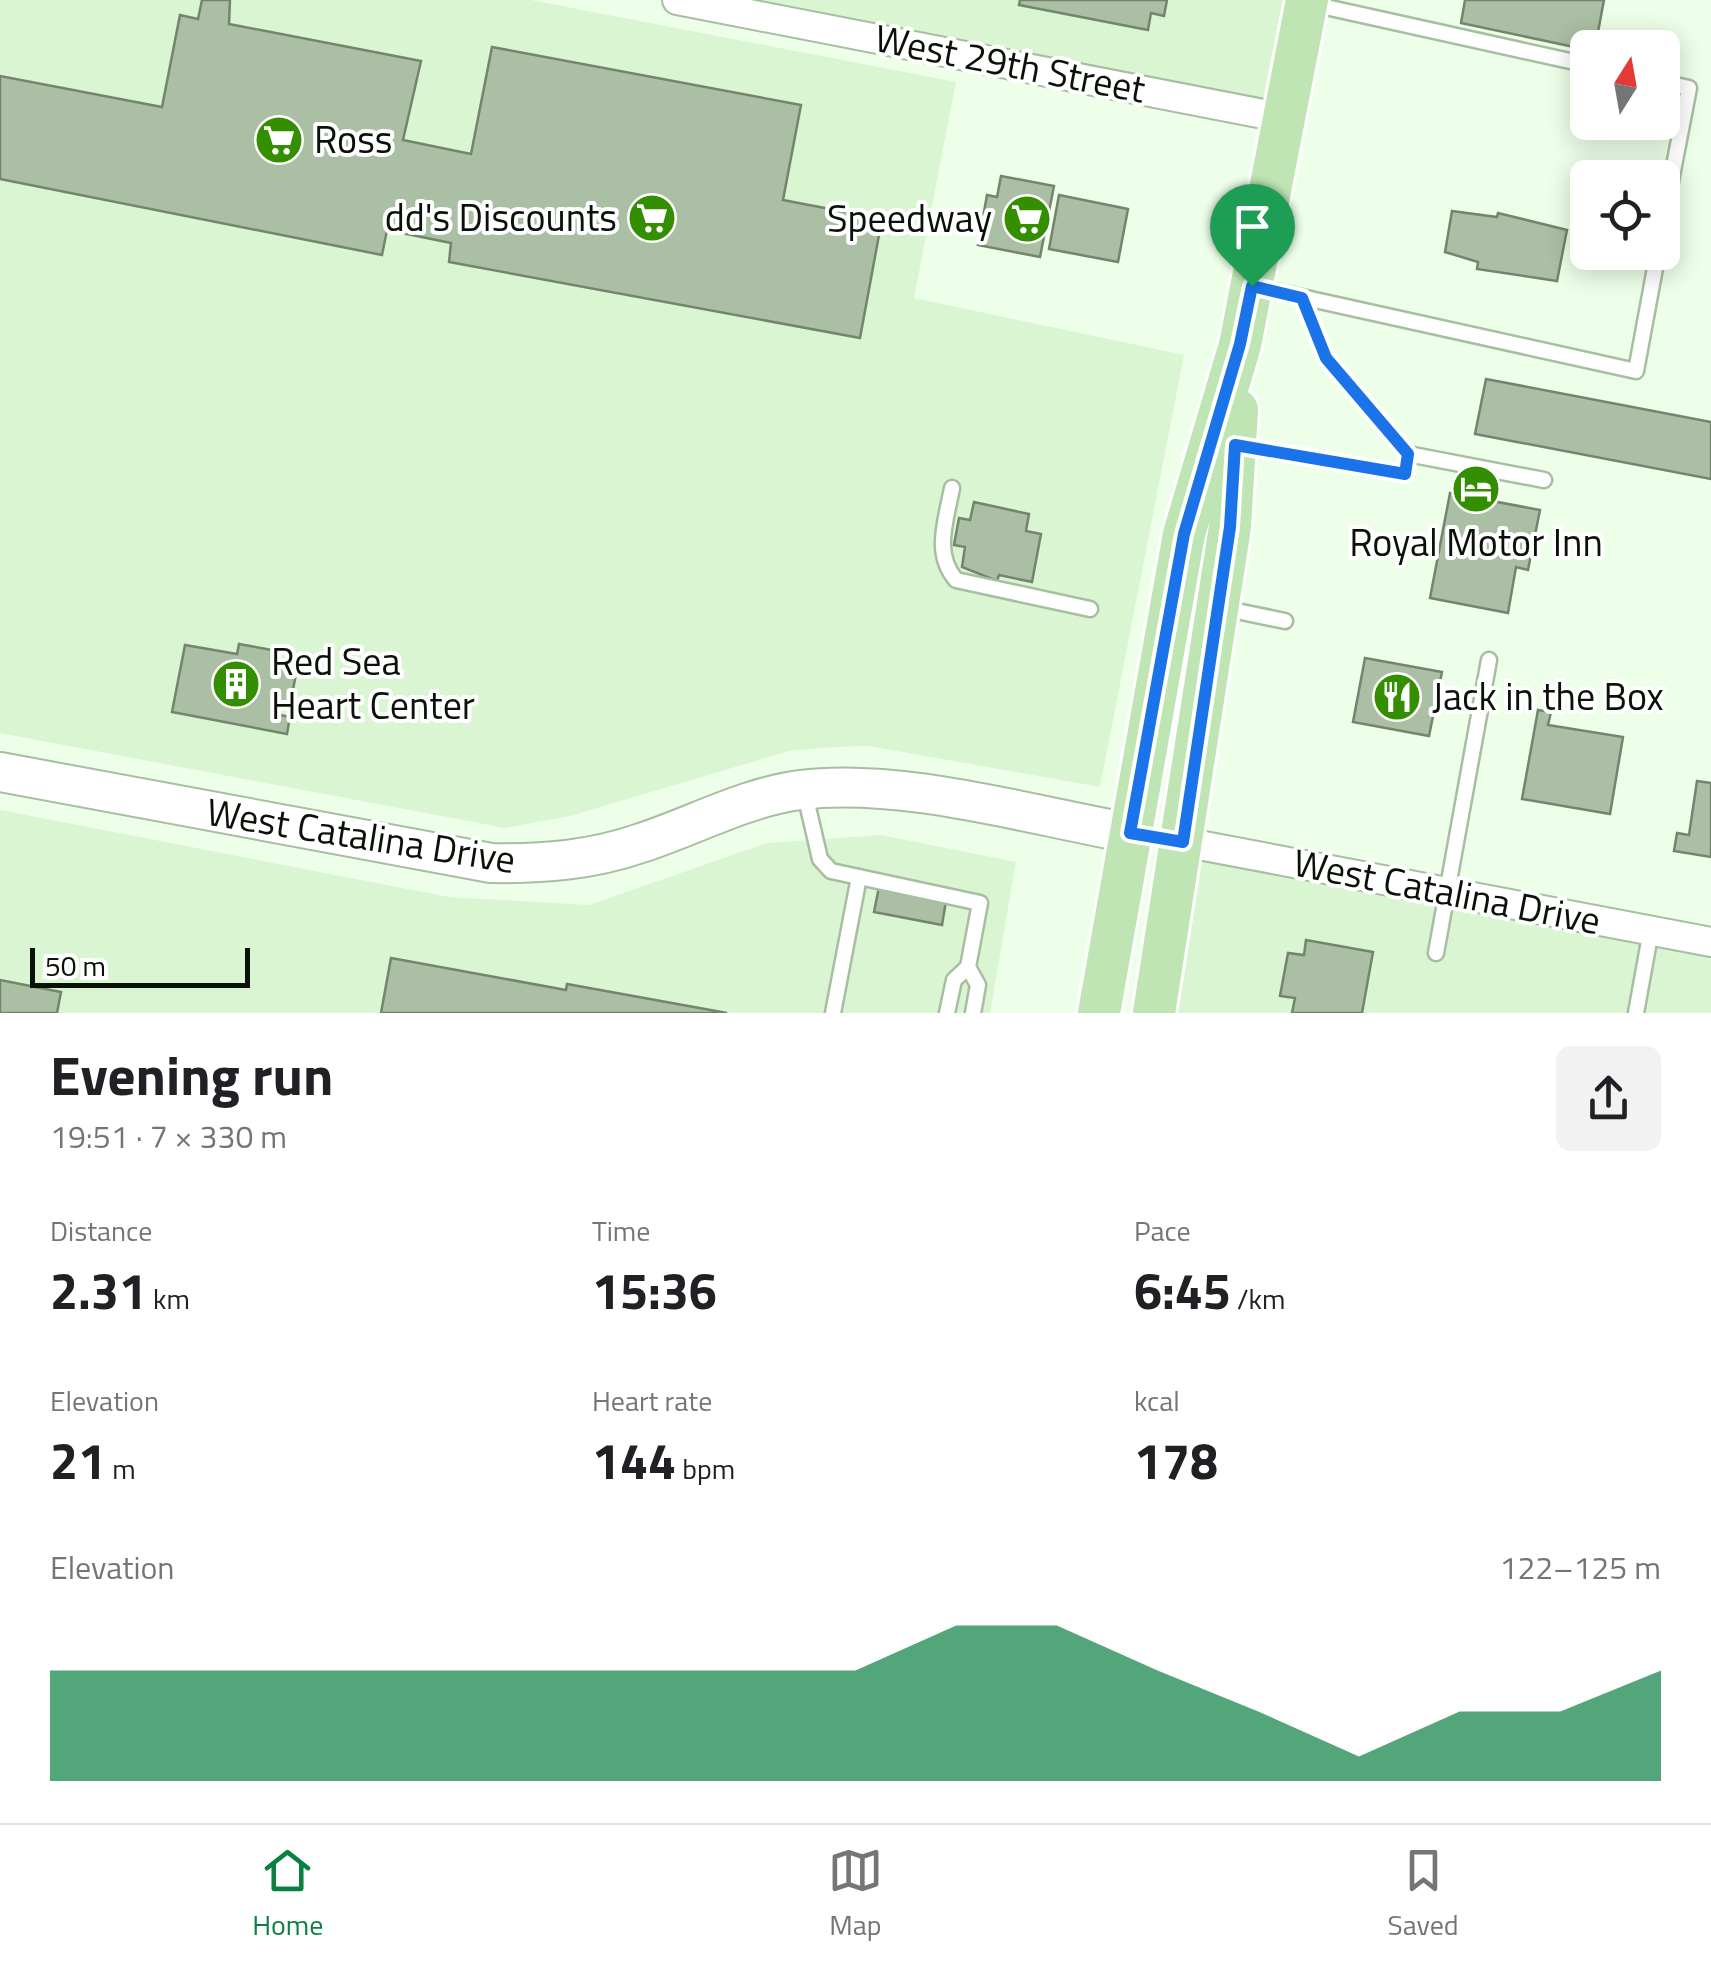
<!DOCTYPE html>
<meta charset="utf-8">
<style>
:root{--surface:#fff;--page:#f2f2f2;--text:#202124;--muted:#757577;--line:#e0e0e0;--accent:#0b8043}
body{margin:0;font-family:"Titillium Web",sans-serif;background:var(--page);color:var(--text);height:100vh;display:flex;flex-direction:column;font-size:38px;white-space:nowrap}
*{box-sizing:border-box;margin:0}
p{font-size:32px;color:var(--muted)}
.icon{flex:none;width:55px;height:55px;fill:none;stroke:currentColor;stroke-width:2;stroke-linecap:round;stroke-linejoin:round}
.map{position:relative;height:1013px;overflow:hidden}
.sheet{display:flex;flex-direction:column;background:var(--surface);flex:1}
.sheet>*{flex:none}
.needle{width:65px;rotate:11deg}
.tools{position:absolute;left:1570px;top:30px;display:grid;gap:20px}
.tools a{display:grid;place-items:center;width:110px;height:110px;border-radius:15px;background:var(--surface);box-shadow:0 5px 25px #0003;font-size:50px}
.scale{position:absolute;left:30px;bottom:25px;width:220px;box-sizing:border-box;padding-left:10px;border:5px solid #0a1108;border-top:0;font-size:28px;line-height:35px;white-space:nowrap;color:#0a1108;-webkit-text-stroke:8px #fff;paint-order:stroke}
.pin{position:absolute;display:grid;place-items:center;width:85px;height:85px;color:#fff;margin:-102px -42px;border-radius:50% 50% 50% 0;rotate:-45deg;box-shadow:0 0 10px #0007}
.pin .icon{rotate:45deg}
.round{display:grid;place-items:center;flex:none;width:105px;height:105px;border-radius:15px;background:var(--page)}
.headline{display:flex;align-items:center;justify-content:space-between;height:170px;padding:0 50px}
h1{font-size:55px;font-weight:700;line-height:75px}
.stats{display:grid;grid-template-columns:repeat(3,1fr);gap:15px;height:170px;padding:10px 50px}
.stats div{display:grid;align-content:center}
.stats b{font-size:50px;font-weight:700}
.stats small{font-size:28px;font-weight:400}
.stats p{font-size:28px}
.chart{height:280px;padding:20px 50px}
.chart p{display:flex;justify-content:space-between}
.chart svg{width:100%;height:180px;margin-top:10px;fill:var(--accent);opacity:.7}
.dock{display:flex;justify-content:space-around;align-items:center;height:140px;border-top:2px solid var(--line);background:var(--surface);font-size:28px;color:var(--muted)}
.dock a{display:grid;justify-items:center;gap:5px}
.dock .selected{color:var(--accent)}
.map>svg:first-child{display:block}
.built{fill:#daf5d2}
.building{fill:#aabfa4;stroke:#73866d;stroke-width:2.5}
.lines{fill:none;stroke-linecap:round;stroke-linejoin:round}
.lane-casing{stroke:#a8bea2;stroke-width:19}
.street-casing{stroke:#a8bea2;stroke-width:32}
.secondary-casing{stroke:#a8bea2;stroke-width:42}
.primary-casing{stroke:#fff;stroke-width:48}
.lane{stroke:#fff;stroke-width:14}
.street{stroke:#fff;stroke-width:28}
.secondary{stroke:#fff;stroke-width:38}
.primary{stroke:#bfe5b4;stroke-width:42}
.route-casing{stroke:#fff;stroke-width:20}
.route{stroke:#1a73e8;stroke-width:12}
.labels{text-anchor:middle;stroke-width:8;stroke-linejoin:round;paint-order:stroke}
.street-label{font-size:38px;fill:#0a1108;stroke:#fff}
.poi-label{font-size:38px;fill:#0a1108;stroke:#fff;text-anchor:start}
</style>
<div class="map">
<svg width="1711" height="1013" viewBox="0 0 1711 1013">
<rect width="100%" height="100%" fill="#edffe8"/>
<!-- built -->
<g class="built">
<path d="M 0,0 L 531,0 L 956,82 L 914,298 L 1184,355 L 1100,787 L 869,746 L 835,747 L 789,751 L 570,816 L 505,828 L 0,733 Z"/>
<path d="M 677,0 L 1307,0 L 1284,118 Z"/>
<path d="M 0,810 L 449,897 L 589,905 L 767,843 L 881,835 L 1016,862 L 990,1013 L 0,1013 Z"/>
<path d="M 1183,842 L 1711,942 L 1711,1013 L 1154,1013 Z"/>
</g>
<!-- building -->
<g class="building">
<path d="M 202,0 L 230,0 L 229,24 L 421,61 L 403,140 L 471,154 L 492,47 L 801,105 L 783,200 L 882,219 L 860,338 L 449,262 L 451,243 L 387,230 L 382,255 L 0,179 L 0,76 L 162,107 L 180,15 L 198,19 Z"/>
<path d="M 1020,0 L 1167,0 L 1164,16 L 1151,13 L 1148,30 L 1019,5 Z"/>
<path d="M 1465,0 L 1604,0 L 1595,48 L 1588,50 L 1461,23 Z"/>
<path d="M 1001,176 L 1054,186 L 1040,257 L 978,245 L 987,195 L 997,197 Z"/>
<path d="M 1059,195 L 1128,209 L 1118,262 L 1049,249 Z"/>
<path d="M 1452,211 L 1497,217 L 1498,213 L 1567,230 L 1557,281 L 1477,269 L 1478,262 L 1445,252 Z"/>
<path d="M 1486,379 L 1711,422 L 1711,479 L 1475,434 Z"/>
<path d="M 1450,493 L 1540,510 L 1528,570 L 1516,567 L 1508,613 L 1430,598 Z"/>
<path d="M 974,502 L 1029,514 L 1026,531 L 1041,534 L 1032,582 L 999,575 L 997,581 L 962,567 L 965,547 L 954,545 L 959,518 L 970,520 Z"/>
<path d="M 239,644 L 272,650 L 271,658 L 298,663 L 290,706 L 277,704 L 275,714 L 290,717 L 287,734 L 172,712 L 185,645 L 237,654 Z"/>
<path d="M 1365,658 L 1442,672 L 1429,736 L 1353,722 Z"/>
<path d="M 1538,710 L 1551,712 L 1548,725 L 1623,737 L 1610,814 L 1522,799 Z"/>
<path d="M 1697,781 L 1711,783 L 1711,857 L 1674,851 L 1677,833 L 1689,835 Z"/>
<path d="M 880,882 L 947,895 L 942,925 L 874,912 Z"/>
<path d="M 1306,940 L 1373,952 L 1362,1013 L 1292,1013 L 1295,998 L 1280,996 L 1288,953 L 1304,955 Z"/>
<path d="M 391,958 L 566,990 L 567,984 L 727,1013 L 381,1013 Z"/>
<path d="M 0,980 L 61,992 L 57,1013 L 0,1013 Z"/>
</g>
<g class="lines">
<!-- lane casing -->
<g class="lane-casing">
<g id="lane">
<path d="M 1312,4 L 1588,65"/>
<path d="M 1662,82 L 1689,88 L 1662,228"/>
<path d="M 1256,287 L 1636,371 L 1658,252"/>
<path d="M 1302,298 L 1326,358 L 1408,454 L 1544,480"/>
<path d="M 1239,446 L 1405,474 L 1408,454"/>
<path d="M 952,488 C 946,521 933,553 956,580 L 1090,609"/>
<path d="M 1222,608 L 1285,621"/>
<path d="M 804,790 L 820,859 L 831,871 L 980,903 L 968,967 L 954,980 L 947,1013"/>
<path d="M 1436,953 L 1489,660"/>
<path d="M 968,967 L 978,985 L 973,1013"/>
<path d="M 833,1013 L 859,877"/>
<path d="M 1636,1013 L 1651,930"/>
</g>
</g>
<!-- street casing -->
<g class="street-casing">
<g id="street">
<path d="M 677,0 L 1284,118"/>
<path d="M 1183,842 L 1711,942"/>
</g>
</g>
<!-- secondary casing -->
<g class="secondary-casing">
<path id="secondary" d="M 0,772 L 491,863 C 543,864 592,860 641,843 C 693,826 746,797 800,790 C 899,777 1030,815 1130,833"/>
</g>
<!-- primary casing -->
<g class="primary-casing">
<g id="primary">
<path d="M 1099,1013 L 1184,534 L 1240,345 L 1307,0"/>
<path d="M 1154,1013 L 1230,527 L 1237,410"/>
</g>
</g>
<!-- lane -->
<use href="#lane" class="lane"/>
<!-- street -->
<use href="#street" class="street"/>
<!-- secondary -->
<use href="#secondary" class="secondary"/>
<!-- primary -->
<use href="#primary" class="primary"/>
</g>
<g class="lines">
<!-- route casing -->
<g class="route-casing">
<path id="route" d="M 1252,286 L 1302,298 L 1326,358 L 1408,454 L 1405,474 L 1235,445 L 1230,527 L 1183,842 L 1130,833 L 1184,534 L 1240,344 Z"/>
</g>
<!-- route -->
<use href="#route" class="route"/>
</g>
<!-- icons -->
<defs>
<g id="supermarket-disc" transform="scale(2.5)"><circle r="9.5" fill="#348f00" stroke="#fff"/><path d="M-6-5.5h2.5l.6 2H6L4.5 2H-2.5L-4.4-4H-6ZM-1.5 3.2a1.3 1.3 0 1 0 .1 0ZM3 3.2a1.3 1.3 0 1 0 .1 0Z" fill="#fff"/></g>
<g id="hotel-disc" transform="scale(2.5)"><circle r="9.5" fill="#348f00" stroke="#fff"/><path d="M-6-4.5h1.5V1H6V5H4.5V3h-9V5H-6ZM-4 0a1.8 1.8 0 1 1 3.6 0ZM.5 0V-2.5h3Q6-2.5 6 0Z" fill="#fff"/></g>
<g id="building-disc" transform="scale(2.5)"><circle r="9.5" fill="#348f00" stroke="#fff"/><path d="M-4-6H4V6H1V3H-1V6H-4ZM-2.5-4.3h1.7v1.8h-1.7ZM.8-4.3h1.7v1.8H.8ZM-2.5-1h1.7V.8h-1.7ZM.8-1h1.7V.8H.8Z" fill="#fff"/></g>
<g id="restaurant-disc" transform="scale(2.5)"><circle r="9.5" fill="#348f00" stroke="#fff"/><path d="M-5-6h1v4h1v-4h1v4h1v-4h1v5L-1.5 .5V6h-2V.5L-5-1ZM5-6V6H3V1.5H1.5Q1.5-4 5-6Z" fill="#fff"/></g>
</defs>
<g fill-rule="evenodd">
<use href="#supermarket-disc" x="279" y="140"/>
<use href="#supermarket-disc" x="652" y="218"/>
<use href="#supermarket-disc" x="1027" y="219"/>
<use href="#hotel-disc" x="1476" y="489"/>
<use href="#building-disc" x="236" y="684"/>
<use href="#restaurant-disc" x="1397" y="697"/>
</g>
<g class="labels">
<!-- street labels -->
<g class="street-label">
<text transform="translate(1010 64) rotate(11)" y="13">West 29th Street</text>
<text transform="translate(361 836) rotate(9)" y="13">West Catalina Drive</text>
<text transform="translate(1447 892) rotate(11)" y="13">West Catalina Drive</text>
</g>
<!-- poi labels -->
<g class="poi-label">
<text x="314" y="153">Ross</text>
<text x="617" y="231" text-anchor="end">dd's Discounts</text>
<text x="992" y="232" text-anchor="end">Speedway</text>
<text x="1476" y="556" text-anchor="middle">Royal Motor Inn</text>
<text x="271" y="675">Red Sea<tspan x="271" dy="44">Heart Center</tspan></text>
<text x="1432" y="710">Jack in the Box</text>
</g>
</g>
</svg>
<div class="tools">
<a><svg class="needle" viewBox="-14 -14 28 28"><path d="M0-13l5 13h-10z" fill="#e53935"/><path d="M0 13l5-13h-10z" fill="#757577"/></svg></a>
<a><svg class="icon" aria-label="locate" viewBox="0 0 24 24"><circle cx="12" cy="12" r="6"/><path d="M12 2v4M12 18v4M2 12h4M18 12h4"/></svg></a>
</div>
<div class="scale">50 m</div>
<div class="pin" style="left:1252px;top:286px;background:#1e9e55"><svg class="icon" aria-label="arrive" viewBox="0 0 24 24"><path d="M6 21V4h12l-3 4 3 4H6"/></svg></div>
</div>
<section class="sheet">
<div class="headline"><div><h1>Evening run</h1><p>19:51 · 7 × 330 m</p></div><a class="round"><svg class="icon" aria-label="share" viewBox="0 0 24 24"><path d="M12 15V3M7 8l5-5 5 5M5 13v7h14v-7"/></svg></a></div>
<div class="stats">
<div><p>Distance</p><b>2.31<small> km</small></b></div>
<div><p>Time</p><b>15:36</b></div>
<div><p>Pace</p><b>6:45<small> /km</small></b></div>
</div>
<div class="stats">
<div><p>Elevation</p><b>21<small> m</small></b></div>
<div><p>Heart rate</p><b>144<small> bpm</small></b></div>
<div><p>kcal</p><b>178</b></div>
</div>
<div class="chart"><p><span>Elevation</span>122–125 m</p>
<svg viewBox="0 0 160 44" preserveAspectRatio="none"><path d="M0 44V17L10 17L20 17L30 17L40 17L50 17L60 17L70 17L80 17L90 6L100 6L110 17L120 27L130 38L140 27L150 27L160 17V44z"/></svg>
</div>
</section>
<nav class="dock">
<a class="selected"><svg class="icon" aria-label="home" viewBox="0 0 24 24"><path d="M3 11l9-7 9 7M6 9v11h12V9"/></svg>Home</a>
<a><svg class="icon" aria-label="map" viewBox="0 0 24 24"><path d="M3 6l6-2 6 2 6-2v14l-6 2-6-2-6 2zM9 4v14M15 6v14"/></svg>Map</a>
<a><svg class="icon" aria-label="saved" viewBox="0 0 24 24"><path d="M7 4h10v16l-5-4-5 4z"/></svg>Saved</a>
</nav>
